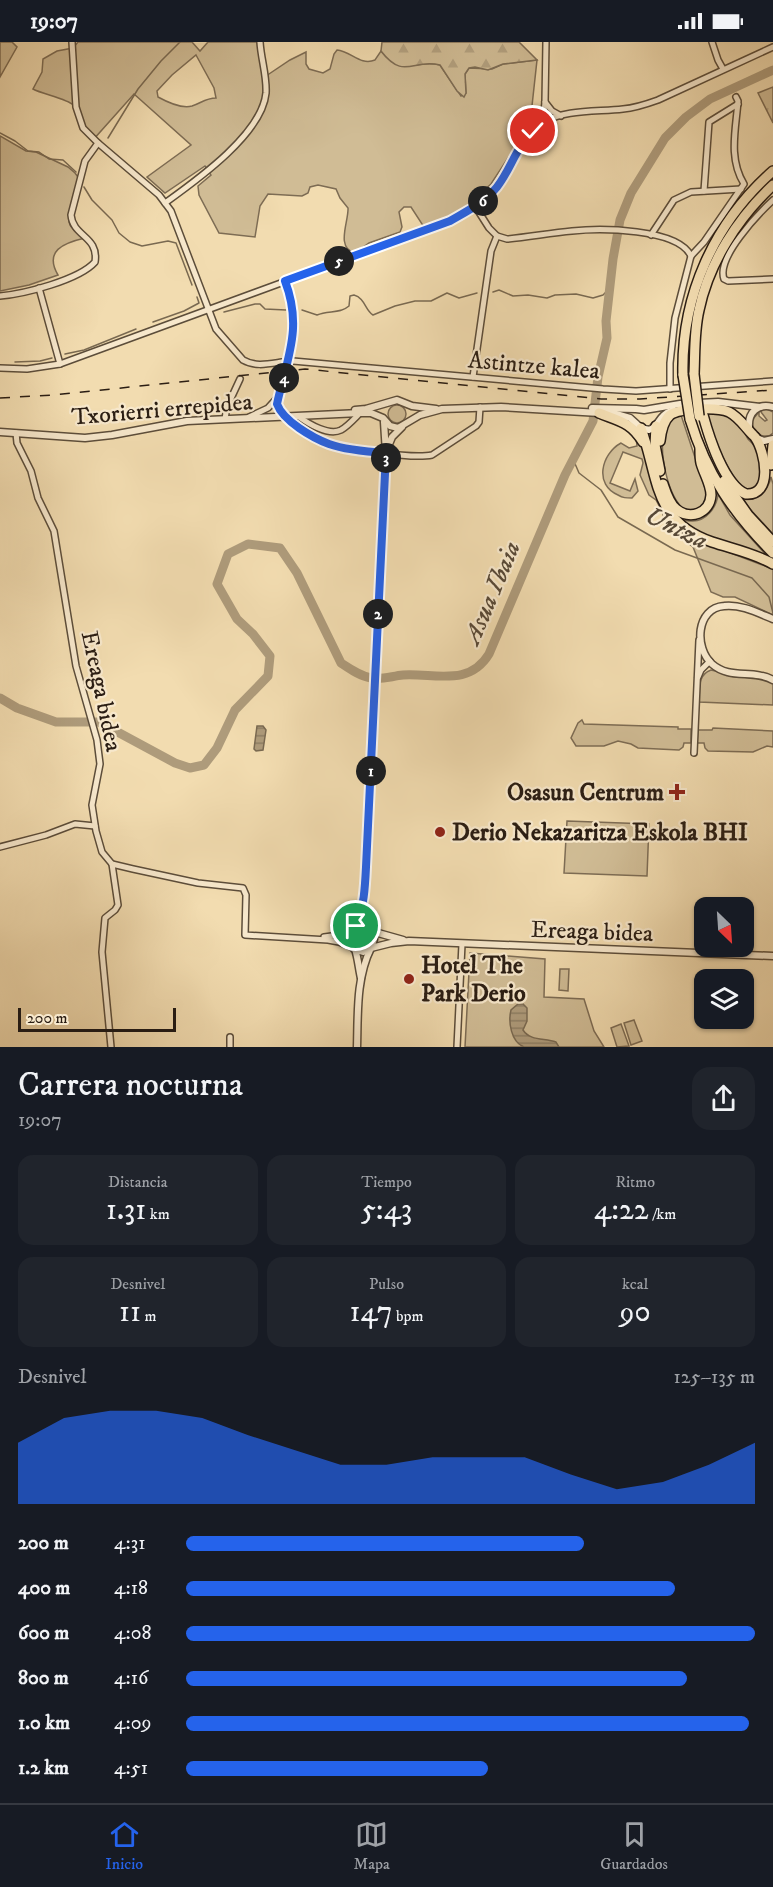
<!DOCTYPE html>
<html lang="es">
<meta charset="utf-8">
<style>
:root{--surface:#171b24;--page:#20242c;--text:#f1f3f6;--muted:#9ea1a6;--line:#363941;--accent:#2563eb}
body{margin:0;font-family:"IM FELL DW Pica",serif;background:var(--page);color:var(--text);height:100vh;display:flex;flex-direction:column;font-size:22px;white-space:nowrap}
*{box-sizing:border-box;margin:0}
p{font-size:20px;color:var(--muted)}
.icon{flex:none;width:33px;height:33px;fill:none;stroke:currentColor;stroke-width:2;stroke-linecap:round;stroke-linejoin:round}
.map{position:relative;height:1005px;overflow:hidden}
.details{display:flex;flex-direction:column;background:var(--surface);flex:1}
.details>*{flex:none}
.needle{width:39px;rotate:155deg}
.fabs{position:absolute;left:694px;top:855px;display:grid;gap:12px}
.fabs a{display:grid;place-items:center;width:60px;height:60px;border-radius:12px;background:var(--surface);box-shadow:0 2px 4px #0004;font-size:30px}
.scale{position:absolute;left:18px;bottom:15px;width:158px;box-sizing:border-box;padding-left:6px;border:3px solid #2a1d13;border-top:0;font-size:16px;line-height:21px;white-space:nowrap;color:#2a1d13;-webkit-text-stroke:4px #f7e8cc;paint-order:stroke}
.pin{position:absolute;display:grid;place-items:center;width:51px;height:51px;color:#fff;margin:-26px;border:3px solid #fff;border-radius:50%;box-shadow:0 2px 6px #0007}
.km{position:absolute;width:30px;height:30px;margin:-15px;border-radius:50%;background:#222;color:#fff;font-size:16px;line-height:30px;text-align:center}
.round{display:grid;place-items:center;flex:none;width:63px;height:63px;border-radius:18px;background:var(--page)}
.overview{display:flex;align-items:center;justify-content:space-between;height:102px;padding:0 18px}
h1{font-size:33px;font-weight:600;line-height:45px}
.figures{display:grid;grid-template-columns:repeat(3,1fr);gap:9px;height:102px;padding:6px 18px}
.figures div{display:grid;align-content:center;border-radius:15px;background:var(--page);text-align:center}
.figures b{font-size:30px;font-weight:600}
.figures small{font-size:16px;font-weight:400}
.figures p{font-size:16px}
.chart{height:168px;padding:12px 18px}
.chart p{display:flex;justify-content:space-between}
.chart svg{width:100%;height:108px;margin-top:6px;fill:var(--accent);opacity:.7}
ul{padding:0 18px;list-style:none;font-size:20px}
li{display:grid;grid-template-columns:96px 72px 1fr;align-items:center;height:45px}
li i{height:15px;border-radius:8px;background:var(--accent)}
.status{display:flex;justify-content:space-between;align-items:center;height:42px;padding:0 30px;background:var(--surface);direction:ltr}
.status svg{height:16px;fill:currentColor}
.tabs{display:flex;justify-content:space-around;align-items:center;height:84px;border-top:2px solid var(--line);background:var(--surface);font-size:16px;color:var(--muted)}
.tabs a{display:grid;justify-items:center;gap:3px}
.tabs .current{color:var(--accent)}
.map>svg:first-child{display:block}
.green{fill:#d0bc95;stroke:#7d6c54;stroke-width:1.5;fill-rule:evenodd}
.forest{fill:url(#forest-firs);stroke:#7d6c54;stroke-width:1.5}
.park{fill:url(#park-tufts);stroke:#7d6c54;stroke-width:1.5}
.water{fill:url(#water-rules);stroke:#796951;stroke-width:1.5}
.lines{fill:none;stroke-linecap:round;stroke-linejoin:round}
.stream{stroke:#796951;stroke-width:1.5}
.river{stroke:#ae9b7b;stroke-width:9}
.minor-casing{stroke:#5c4d3a;stroke-width:8}
.tertiary-casing{stroke:#5c4d3a;stroke-width:9}
.motorway-casing{stroke:#2a1d13;stroke-width:12}
.minor{stroke:#f7e8cc;stroke-width:5}
.tertiary{stroke:#f7e8cc;stroke-width:6}
.motorway{stroke:#f2dcb0;stroke-width:9}
.rail{stroke:#2a1d13;stroke-width:1.5;stroke-dasharray:10 10;stroke-linecap:butt}
.minor-bridge-casing{stroke:#5c4d3a;stroke-width:8;stroke-linecap:butt}
.motorway-bridge-casing{stroke:#2a1d13;stroke-width:12;stroke-linecap:butt}
.minor-bridge{stroke:#f7e8cc;stroke-width:5}
.motorway-bridge{stroke:#f2dcb0;stroke-width:9}
.route-casing{stroke:#fff;stroke-width:12}
.route{stroke:#2563eb;stroke-width:8}
.poi-dot{fill:#8f2418;stroke:#f7e8cc;stroke-width:2}
.labels{text-anchor:middle;stroke-width:4.5;stroke-linejoin:round;paint-order:stroke}
.street-label{font-size:24px;fill:#2a1d13;stroke:#f7e8cc}
.poi-label{font-size:24px;font-weight:bold;fill:#2a1d13;stroke:#f7e8cc;text-anchor:start}
.water-label{font-size:26px;font-style:italic;fill:#584937;stroke:#f7e8cc}
</style>
<div class="status"><b>19:07</b><svg viewBox="0 0 49 12"><path d="M0 12V9h3v3zM5 12V6h3v6zM10 12V3h3v9zM15 12V0h3v12zM26 1h20v11H26zM47 4h2v5h-2z"/></svg></div>
<div class="map">
<svg width="773" height="1005" viewBox="0 0 773 1005">
<defs>
<pattern id="forest-firs" width="22" height="20" patternUnits="userSpaceOnUse" patternTransform="scale(1.5)"><rect width="22" height="20" fill="#d0bc95"/><path d="M5 1l3.5 6h-7zM16 11l3.5 6h-7z" fill="#b3a180"/></pattern>
<pattern id="park-tufts" width="24" height="20" patternUnits="userSpaceOnUse" patternTransform="scale(1.5)"><rect width="24" height="20" fill="#d0bc95"/><path d="M3 7l-1-3M5 7V3M7 7l1-3M15 17l-1-3M17 17v-4M19 17l1-3" fill="none" stroke="#b3a180"/></pattern>
<pattern id="water-rules" width="6" height="5" patternUnits="userSpaceOnUse" patternTransform="scale(1.5)"><rect width="6" height="5" fill="#ae9b7b"/><path d="M0 2.5h6" fill="none" stroke="#8e7e64"/></pattern>
</defs>
<rect width="100%" height="100%" fill="#f2dcb0"/>
<filter id="stains"><feTurbulence type="fractalNoise" baseFrequency=".00333" numOctaves="4"/><feColorMatrix values="0 0 0 0 .2 0 0 0 0 .09 0 0 0 0 .02 0 0 0 .5 -.17"/></filter>
<radialGradient id="worn" r=".72"><stop offset=".6" stop-color="#630" stop-opacity="0"/><stop offset="1" stop-color="#630" stop-opacity=".3"/></radialGradient>
<!-- green -->
<g class="green">
<path d="M 0,0 L 12,0 L 17,5 L 0,35 Z"/>
<path d="M 78,0 L 192,0 L 200,9 L 208,0 L 258,0 L 262,32 L 266,34 L 290,18 L 306,10 L 306,22 L 309,27 L 323,31 L 330,27 L 334,12 L 337,8 C 351,9 360,24 375,18 L 381,9 C 401,35 417,17 440,23 L 461,54 L 466,51 L 465,32 L 469,26 L 492,27 L 503,22 L 537,18 L 530,82 L 491,142 L 456,173 L 431,184 L 425,184 L 422,182 L 411,165 L 404,165 L 399,170 L 402,185 L 400,190 L 369,201 L 355,211 C 335,206 349,179 348,166 L 340,156 L 336,147 L 318,143 L 310,145 L 308,151 L 302,154 L 268,152 L 260,164 L 255,195 L 219,191 L 199,153 L 198,144 L 211,133 L 205,124 L 165,151 L 147,135 L 191,103 L 134,52 L 93,98 L 94,101 C 83,91 83,73 73,63 C 68,57 42,52 33,47 L 42,30 L 43,17 L 57,9 L 73,6 ZM 196,13 L 214,46 L 216,56 C 206,56 201,61 192,64 C 181,67 167,60 158,55 L 157,49 L 172,33 Z"/>
<path d="M 0,94 L 26,109 L 36,110 L 68,125 L 75,131 L 81,139 C 77,150 65,173 70,183 C 72,188 80,192 85,196 C 63,201 44,209 58,233 L 29,243 L 0,249 Z"/>
<circle cx="397" cy="372" r="9"/>
<path d="M 767,367 L 773,370 L 773,391 L 769,394 L 762,394 L 753,387 L 752,378 L 759,370 L 759,374 L 765,379 L 767,378 L 761,370 L 761,368 Z"/>
<path d="M 715,370 L 724,372 L 739,381 L 748,397 L 758,407 L 764,427 L 756,447 L 744,448 C 723,423 717,402 706,372 Z"/>
<path d="M 681,373 L 707,452 L 703,464 L 693,469 L 684,468 C 667,452 658,409 665,388 C 666,383 670,379 672,375 Z"/>
<path d="M 635,387 L 639,390 L 669,475 L 679,487 L 702,500 L 773,527 L 773,573 L 735,555 L 723,555 L 711,550 L 693,505 L 674,491 L 665,480 L 662,469 L 656,458 L 649,453 L 640,433 L 643,421 L 642,417 L 623,410 L 610,441 L 630,449 L 635,437 L 638,449 L 632,456 C 626,456 623,456 618,453 C 594,443 601,412 621,401 L 629,406 L 637,404 Z"/>
<path d="M 771,435 L 773,442 L 773,492 L 749,466 L 743,457 C 757,460 768,449 771,435 Z"/>
<path d="M 718,452 L 730,473 L 768,515 L 702,493 L 681,478 C 684,478 688,479 691,479 C 706,480 717,465 718,452 Z"/>
<path d="M 711,628 C 719,629 726,634 735,635 C 748,636 761,634 773,641 L 773,663 L 699,660 C 700,647 697,633 711,628 Z"/>
<path d="M 582,678 L 584,682 L 678,685 L 678,687 L 691,687 L 691,701 L 684,701 L 683,705 L 679,708 L 638,706 L 631,702 L 618,699 L 604,704 L 576,704 L 571,696 L 578,681 Z"/>
<path d="M 713,686 L 773,689 L 773,705 L 767,704 L 753,710 L 708,709 L 705,706 L 704,701 L 697,701 L 698,688 L 712,688 Z"/>
<path d="M 567,779 L 649,782 L 647,834 L 564,831 Z"/>
<circle cx="362" cy="898" r="8"/>
<path d="M 470,911 L 545,917 L 544,955 L 584,957 L 594,989 L 604,1005 L 465,1005 Z"/>
<path d="M 560,927 L 569,927 L 568,949 L 559,948 Z"/>
<path d="M 634,978 L 642,999 L 631,1003 L 624,981 Z"/>
<path d="M 621,982 L 629,1004 L 617,1005 L 611,986 Z"/>
</g>
<!-- forest -->
<path class="forest" d="M 382,0 L 519,0 L 537,18 L 503,22 L 488,28 L 475,25 L 469,26 L 465,32 L 466,51 L 464,55 L 457,49 L 440,23 C 413,16 404,39 381,9 Z"/>
<!-- park -->
<path class="park" d="M 773,45 L 773,81 L 758,51 Z"/>
<!-- water -->
<g class="water">
<path d="M 257,684 L 263,684 L 266,688 L 263,708 L 256,709 L 254,707 Z"/>
<path d="M 518,962 L 523,962 L 527,966 L 527,979 L 523,988 C 530,999 544,996 556,1000 L 559,1005 L 524,1005 C 511,1000 508,980 511,968 Z"/>
</g>
<g class="lines">
<!-- stream -->
<g class="stream">
<path d="M 0,91 L 15,99 L 28,109 L 39,110 L 49,117 L 63,118 L 76,130"/>
<path d="M 108,96 L 138,47 L 161,19 L 180,0"/>
<path d="M 84,145 L 92,158 L 112,178 L 119,191 L 130,200 L 142,204 L 168,199 L 176,201 L 192,243"/>
<path d="M 493,250 L 499,248 L 513,254 L 528,253 L 547,256 L 555,253 L 576,252 L 593,256 L 603,253 L 610,246"/>
<path d="M 302,268 L 317,273 C 328,268 340,272 349,264 L 350,254 L 354,253 C 365,256 365,268 373,273 L 395,264 L 415,259 L 431,259 L 447,251 L 459,256 L 477,251"/>
<path d="M 224,270 L 255,262 L 260,262 L 265,267 L 286,268"/>
<path d="M 153,280 L 184,269 L 199,261 L 197,255"/>
<path d="M 65,312 L 84,308 L 136,287"/>
<path d="M 15,320 L 40,319 L 52,316"/>
<path d="M 573,417 L 579,431 L 601,448 L 618,475 L 675,508 L 752,536 L 769,555 L 773,571"/>
</g>
<!-- river -->
<path class="river" d="M 0,656 L 17,666 L 56,680 L 99,680 L 175,721 L 190,726 L 204,723 L 217,706 L 235,668 L 268,634 L 270,614 L 253,592 L 237,577 L 217,542 L 228,512 L 248,502 L 280,506 L 297,531 L 341,621 C 350,627 360,634 371,636 C 382,638 392,634 403,633 C 435,631 469,645 489,612 L 565,433 L 593,379 L 598,335 L 607,296 L 606,279 L 613,217 L 620,178 L 631,151 L 665,96 L 686,75 L 710,57 L 773,28"/>
<!-- minor casing -->
<g class="minor-casing">
<g id="minor">
<path d="M 72,0 L 76,65 L 83,86 L 98,101 L 159,153 L 171,169 L 216,287 L 243,318 C 255,325 268,322 282,320"/>
<path d="M 712,0 L 718,18 L 723,27"/>
<path d="M 545,60 L 552,69 L 561,74"/>
<path d="M 543,80 L 545,60 L 546,0"/>
<path d="M 704,149 L 709,80 L 738,62"/>
<path d="M 773,158 C 758,172 716,216 724,237 L 728,239 L 773,237"/>
<path d="M 165,161 C 197,138 262,92 266,51 C 267,34 261,17 260,0"/>
<path d="M 651,193 L 674,158 L 691,150 L 741,147"/>
<path d="M 497,194 L 507,197 C 529,195 550,191 572,189 C 599,186 678,186 691,214"/>
<path d="M 285,239 L 293,268 L 293,298"/>
<path d="M 39,246 L 60,322"/>
<path d="M 0,254 C 24,252 79,238 95,220 C 99,194 73,195 71,173 L 85,119 L 98,101"/>
<path d="M 293,319 L 603,347 L 636,349 L 773,339"/>
<path d="M 0,326 L 27,327 L 60,322 L 450,179 C 467,169 486,160 498,144 C 513,123 519,95 542,81 C 565,67 597,70 623,67 C 635,66 647,62 658,58 L 773,5"/>
<path d="M 473,335 L 491,209 L 497,194 L 489,186 L 475,164"/>
<path d="M 282,343 C 280,349 276,359 278,365 C 282,378 317,399 330,402 C 350,408 413,417 432,413 L 476,384 L 479,380 L 480,365"/>
<path d="M 670,347 L 670,321 L 675,276 L 691,214 L 704,200 L 744,142 C 728,116 736,87 738,59 L 736,55"/>
<path d="M 249,375 L 268,366 L 278,355"/>
<path d="M 299,375 C 309,382 329,394 341,388 C 348,384 354,377 360,371"/>
<path d="M 225,377 L 227,365 L 240,337"/>
<path d="M 16,391 L 17,401 L 31,429 L 38,456 L 54,489 L 76,624 L 97,698 L 100,722 L 92,763 L 96,789 L 102,810 L 112,822 L 133,827 L 198,841 L 243,846 L 246,853 L 245,893 L 328,898 L 339,900 L 354,906"/>
<path d="M 698,635 L 701,628 L 710,619"/>
<path d="M 694,711 L 699,598"/>
<path d="M 0,805 L 46,793 L 75,782 L 95,784"/>
<path d="M 324,895 L 339,893 L 354,888"/>
<path d="M 111,1005 L 102,910 L 105,876 L 115,868 L 118,863 L 112,822"/>
<path d="M 230,1005 L 230,995"/>
<path d="M 457,1005 L 462,902"/>
</g>
</g>
<!-- tertiary casing -->
<g class="tertiary-casing">
<g id="tertiary">
<path d="M 592,366 L 636,367 L 644,368 L 680,362 L 718,360 L 760,365"/>
<path d="M 355,368 L 366,367 L 397,358 L 412,364 L 436,367"/>
<path d="M 749,385 C 748,370 758,361 773,365"/>
<path d="M 0,390 L 85,396 L 112,393 L 187,379 L 360,371 L 371,371 L 383,376 L 390,384 L 398,386 L 420,373 L 442,367 L 501,365 L 616,372 L 630,376 L 641,386 L 649,388 C 660,384 658,373 673,368"/>
<path d="M 757,396 L 764,399 L 773,397"/>
<path d="M 387,407 L 392,395 L 402,385"/>
<path d="M 773,577 C 758,571 741,562 724,564 C 696,566 694,606 712,622 C 730,638 753,627 773,638"/>
<path d="M 365,864 L 370,888"/>
<path d="M 355,887 L 361,872 L 364,858 L 366,825 L 386,411 L 384,380"/>
<path d="M 371,889 L 403,898"/>
<path d="M 371,906 L 391,901 L 409,899 L 773,914"/>
<path d="M 354,907 L 363,910 L 371,906 L 374,897 C 372,885 355,879 350,894 C 348,901 352,902 355,907 C 358,916 359,928 361,936"/>
<path d="M 357,1005 C 358,972 356,936 371,906"/>
</g>
</g>
<!-- motorway casing -->
<g class="motorway-casing">
<g id="motorway">
<path d="M 694,332 C 695,311 694,289 699,268 C 709,220 738,176 773,143"/>
<path d="M 683,333 C 681,254 714,181 773,129"/>
<path d="M 599,371 C 619,379 631,380 643,400"/>
<path d="M 703,373 C 709,395 724,443 746,452 C 773,454 766,411 755,395"/>
<path d="M 690,377 C 706,431 733,471 773,511"/>
<path d="M 656,384 L 655,403 L 660,429"/>
<path d="M 641,386 C 659,436 653,480 712,500 C 733,507 754,511 773,522"/>
<path d="M 660,399 C 661,390 663,379 670,373 C 679,366 718,365 729,370 C 739,375 745,385 753,393"/>
<path d="M 771,423 L 773,403"/>
<path d="M 724,439 L 748,473 L 773,500"/>
<path d="M 663,442 C 666,451 669,461 676,467 C 690,479 710,471 711,453 C 711,442 704,432 701,421 C 700,417 700,412 700,407"/>
</g>
</g>
<!-- minor -->
<use href="#minor" class="minor"/>
<!-- tertiary -->
<use href="#tertiary" class="tertiary"/>
<!-- motorway -->
<use href="#motorway" class="motorway"/>
<!-- rail -->
<path class="rail" d="M 0,356 L 53,353 L 305,327 L 601,357 L 640,357 L 773,348"/>
<!-- minor-bridge casing -->
<g class="minor-bridge-casing">
<path id="minor-bridge" d="M 282,343 L 293,298"/>
</g>
<!-- motorway-bridge casing -->
<g class="motorway-bridge-casing">
<g id="motorway-bridge">
<path d="M 694,332 L 699,374"/>
<path d="M 683,333 L 690,377"/>
</g>
</g>
<!-- minor-bridge -->
<use href="#minor-bridge" class="minor-bridge"/>
<!-- motorway-bridge -->
<use href="#motorway-bridge" class="motorway-bridge"/>
</g>
<g class="lines">
<!-- route casing -->
<g class="route-casing">
<path id="route" d="M 356,884 C 364,865 365,846 366,825 L 386,411 C 371,410 343,407 329,402 C 313,396 283,379 277,362 C 287,316 303,286 285,239 L 450,179 C 467,169 484,161 497,145 C 511,127 515,107 533,89"/>
</g>
<!-- route -->
<use href="#route" class="route"/>
</g>
<!-- markers -->
<g class="poi-dot">
<path d="M674 741h6v6h6v6h-6v6h-6v-6h-6v-6h6z"/>
<circle cx="440" cy="790" r="6"/>
<circle cx="409" cy="937" r="6"/>
</g>
<g class="labels">
<!-- street labels -->
<g class="street-label">
<text transform="translate(534 323) rotate(5)" y="8">Astintze kalea</text>
<text transform="translate(162 367) rotate(-5)" y="8">Txorierri errepidea</text>
<text transform="translate(102 649) rotate(78)" y="8">Ereaga bidea</text>
<text transform="translate(592 889) rotate(2)" y="8">Ereaga bidea</text>
</g>
<!-- poi labels -->
<g class="poi-label">
<text x="664" y="758" text-anchor="end">Osasun Centrum</text>
<text x="452" y="798">Derio Nekazaritza Eskola BHI</text>
<text x="421" y="931">Hotel The<tspan x="421" dy="28">Park Derio</tspan></text>
</g>
<!-- water labels -->
<g class="water-label">
<text transform="translate(677 485) rotate(26)" y="9">Untza</text>
<text transform="translate(491 550) rotate(-67)" y="9">Asua Ibaia</text>
</g>
</g>
<rect width="100%" height="100%" filter="url(#stains)"/>
<rect width="100%" height="100%" fill="url(#worn)"/>
</svg>
<div class="fabs">
<a><svg class="needle" viewBox="-14 -14 28 28"><path d="M0-13l5 13h-10z" fill="#e53935"/><path d="M0 13l5-13h-10z" fill="#9ea1a6"/></svg></a>
<a><svg class="icon" aria-label="layers" viewBox="0 0 24 24"><path d="M12 4l9 5-9 5-9-5zM3 14l9 5 9-5"/></svg></a>
</div>
<div class="scale">200 m</div>
<div class="pin" style="left:356px;top:884px;background:#1e9e55"><svg class="icon" aria-label="arrive" viewBox="0 0 24 24"><path d="M6 21V4h12l-3 4 3 4H6"/></svg></div>
<div class="pin" style="left:533px;top:89px;background:#d93025"><svg class="icon" aria-label="check" viewBox="0 0 24 24"><path d="M5 12l5 5 9-10"/></svg></div>
<b class="km" style="left:371px;top:729px">1</b>
<b class="km" style="left:378px;top:572px">2</b>
<b class="km" style="left:386px;top:416px">3</b>
<b class="km" style="left:284px;top:336px">4</b>
<b class="km" style="left:339px;top:219px">5</b>
<b class="km" style="left:483px;top:159px">6</b>
</div>
<section class="details">
<div class="overview"><div><h1>Carrera nocturna</h1><p>19:07</p></div><a class="round"><svg class="icon" aria-label="share" viewBox="0 0 24 24"><path d="M12 15V3M7 8l5-5 5 5M5 13v7h14v-7"/></svg></a></div>
<div class="figures">
<div><p>Distancia</p><b>1.31<small> km</small></b></div>
<div><p>Tiempo</p><b>5:43</b></div>
<div><p>Ritmo</p><b>4:22<small> /km</small></b></div>
</div>
<div class="figures">
<div><p>Desnivel</p><b>11<small> m</small></b></div>
<div><p>Pulso</p><b>147<small> bpm</small></b></div>
<div><p>kcal</p><b>90</b></div>
</div>
<div class="chart"><p><span>Desnivel</span>125–135 m</p>
<svg viewBox="0 0 160 44" preserveAspectRatio="none"><path d="M0 44V19L10 9L20 6L30 6L40 9L50 16L60 22L70 28L80 28L90 25L100 25L110 25L120 32L130 38L140 35L150 28L160 19V44z"/></svg>
</div>
<ul>
<li><b>200 m</b>4:31<i style="width:70%"></i></li>
<li><b>400 m</b>4:18<i style="width:86%"></i></li>
<li><b>600 m</b>4:08<i style="width:100%"></i></li>
<li><b>800 m</b>4:16<i style="width:88%"></i></li>
<li><b>1.0 km</b>4:09<i style="width:99%"></i></li>
<li><b>1.2 km</b>4:51<i style="width:53%"></i></li>
</ul>
</section>
<nav class="tabs">
<a class="current"><svg class="icon" aria-label="home" viewBox="0 0 24 24"><path d="M3 11l9-7 9 7M6 9v11h12V9"/></svg>Inicio</a>
<a><svg class="icon" aria-label="map" viewBox="0 0 24 24"><path d="M3 6l6-2 6 2 6-2v14l-6 2-6-2-6 2zM9 4v14M15 6v14"/></svg>Mapa</a>
<a><svg class="icon" aria-label="saved" viewBox="0 0 24 24"><path d="M7 4h10v16l-5-4-5 4z"/></svg>Guardados</a>
</nav>
